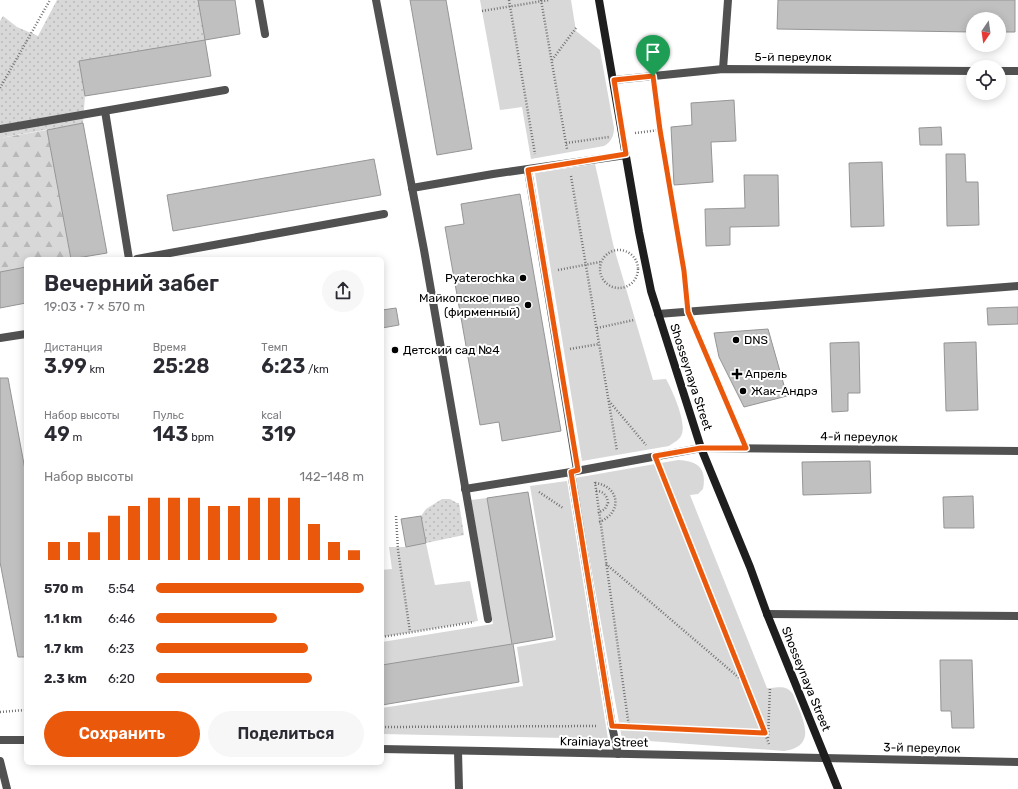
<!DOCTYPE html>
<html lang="ru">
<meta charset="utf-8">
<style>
:root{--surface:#fff;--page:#f7f7f7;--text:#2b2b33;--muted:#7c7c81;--accent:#ea580c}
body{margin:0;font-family:Rubik,sans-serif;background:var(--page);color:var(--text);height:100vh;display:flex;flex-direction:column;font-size:15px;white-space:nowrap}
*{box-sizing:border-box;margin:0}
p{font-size:13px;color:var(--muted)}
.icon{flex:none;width:22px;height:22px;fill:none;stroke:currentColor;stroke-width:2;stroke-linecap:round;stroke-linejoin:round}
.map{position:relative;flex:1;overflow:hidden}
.drawer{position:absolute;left:24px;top:257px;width:360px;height:508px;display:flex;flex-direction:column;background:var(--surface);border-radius:6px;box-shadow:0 2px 10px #0003}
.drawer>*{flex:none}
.needle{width:26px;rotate:193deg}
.tools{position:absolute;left:966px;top:12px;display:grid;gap:8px}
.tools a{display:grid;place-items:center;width:40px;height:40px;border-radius:50%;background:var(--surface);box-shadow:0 2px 10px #0003;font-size:20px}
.pin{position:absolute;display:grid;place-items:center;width:34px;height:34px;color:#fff;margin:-41px -17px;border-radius:50% 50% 50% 0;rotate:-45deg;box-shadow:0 0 4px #0007}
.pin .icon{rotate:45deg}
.round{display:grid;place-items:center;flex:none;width:42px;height:42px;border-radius:21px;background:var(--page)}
.overview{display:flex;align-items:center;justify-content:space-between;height:68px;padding:0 20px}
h1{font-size:22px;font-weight:600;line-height:30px}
.stats{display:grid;grid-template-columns:repeat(3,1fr);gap:6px;height:68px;padding:4px 20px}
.stats div{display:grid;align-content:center}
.stats b{font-size:20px;font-weight:600}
.stats small{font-size:11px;font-weight:400}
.stats p{font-size:11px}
.chart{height:112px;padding:8px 20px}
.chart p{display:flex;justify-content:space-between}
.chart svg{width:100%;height:72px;margin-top:4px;stroke:var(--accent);stroke-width:6}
.action{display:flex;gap:8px;margin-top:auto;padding:8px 20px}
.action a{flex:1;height:46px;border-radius:24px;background:var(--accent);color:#fff;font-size:16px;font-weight:600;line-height:46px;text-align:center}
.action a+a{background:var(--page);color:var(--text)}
ul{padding:0 20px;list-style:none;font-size:13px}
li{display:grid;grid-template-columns:64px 48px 1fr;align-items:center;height:30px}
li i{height:10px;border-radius:5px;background:var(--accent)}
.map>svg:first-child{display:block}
.grass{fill:url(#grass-dots)}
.forest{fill:url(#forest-firs)}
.green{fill:#d8d8d8}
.building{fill:#c0c0c0;stroke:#959595}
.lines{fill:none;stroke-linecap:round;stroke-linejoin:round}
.path{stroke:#737373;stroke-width:2.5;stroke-dasharray:1 2;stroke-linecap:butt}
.lane{stroke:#515151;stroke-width:8}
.street{stroke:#515151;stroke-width:8}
.secondary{stroke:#1e1e1e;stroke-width:8}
.route-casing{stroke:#fff;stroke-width:8}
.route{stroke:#ea580c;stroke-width:5}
.poi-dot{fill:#000;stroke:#fff;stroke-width:1.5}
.labels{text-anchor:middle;stroke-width:4;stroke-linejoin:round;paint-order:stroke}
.street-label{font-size:12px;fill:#000;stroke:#fff}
.poi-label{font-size:12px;fill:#000;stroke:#fff;text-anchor:start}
</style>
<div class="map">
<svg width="1018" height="789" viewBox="0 0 1018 789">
<defs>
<pattern id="grass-dots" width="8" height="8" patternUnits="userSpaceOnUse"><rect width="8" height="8" fill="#d8d8d8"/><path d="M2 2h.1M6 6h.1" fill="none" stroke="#b8b8b8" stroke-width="1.8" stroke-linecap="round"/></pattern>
<pattern id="forest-firs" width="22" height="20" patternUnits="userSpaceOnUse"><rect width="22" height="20" fill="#d8d8d8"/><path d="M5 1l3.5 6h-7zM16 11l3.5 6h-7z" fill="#b8b8b8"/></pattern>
</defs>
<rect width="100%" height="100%" fill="#fff"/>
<!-- grass -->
<g class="grass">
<path d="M 57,0 L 198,0 L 205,41 L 79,61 L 85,96 L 83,123 L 0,138 L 0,21 L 3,16 L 17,27 L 38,36 Z"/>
<path d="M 442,499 L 450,499 L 457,503 L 459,503 L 464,535 L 426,543 L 421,516 L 426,509 Z"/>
</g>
<!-- forest -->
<path class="forest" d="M 47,130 L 71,259 L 26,259 L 26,267 L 0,272 L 0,138 Z"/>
<!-- green -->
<g class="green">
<path d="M 480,0 L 571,0 L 576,31 L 600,50 L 614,128 C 614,136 611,142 604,146 L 531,159 L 522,107 L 500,110 Z"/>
<path d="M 595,164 L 614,248 L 653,380 L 666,379 C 672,390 688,424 681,436 C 679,440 673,443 669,446 L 582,461 L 535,173 Z"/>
<path d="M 678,460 C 698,461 707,468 703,489 L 698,494 L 690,495 L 767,688 C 778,688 786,684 793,694 C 801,716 820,746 784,751 L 622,739 L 575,478 Z"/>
<path d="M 567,481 L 608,739 L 382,734 L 382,708 L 523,686 L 517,647 L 556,640 L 530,486 Z"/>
<path d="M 487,498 L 512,644 L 382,665 L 382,642 L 493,624 L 471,500 Z"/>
<path d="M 426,543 L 435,585 L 470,581 L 478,621 L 382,637 L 382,570 L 392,569 L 389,547 L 406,547 Z"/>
</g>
<!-- building -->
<g class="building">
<path d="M 198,0 L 235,0 L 240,34 L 205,40 Z"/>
<path d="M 410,0 L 446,0 L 472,149 L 437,155 Z"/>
<path d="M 778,0 L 1015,0 L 1015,32 L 999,32 L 999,19 L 973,19 L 973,32 L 777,29 Z"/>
<path d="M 205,40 L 211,76 L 85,96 L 79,61 Z"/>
<path d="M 734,100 L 736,141 L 711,142 L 713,182 L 674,185 L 671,127 L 692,125 L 691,103 Z"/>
<path d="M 83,123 L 107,253 L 71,259 L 47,130 Z"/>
<path d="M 941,127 L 942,145 L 920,145 L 919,128 Z"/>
<path d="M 946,154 L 965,154 L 966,182 L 978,182 L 979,225 L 947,226 Z"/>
<path d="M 374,159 L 381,195 L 173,231 L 167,195 Z"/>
<path d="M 882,162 L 884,226 L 851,227 L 849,163 Z"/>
<path d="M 744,175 L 778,175 L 779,226 L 730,227 L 730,245 L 706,246 L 705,209 L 745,208 Z"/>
<path d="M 520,194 L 561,431 L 502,441 L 499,422 L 480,425 L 445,227 L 464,224 L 461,204 Z"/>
<path d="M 26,267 L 26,303 L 0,308 L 0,272 Z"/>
<path d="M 1018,307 L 1018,324 L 988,325 L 987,308 Z"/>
<path d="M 396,308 L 399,325 L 382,328 L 382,310 Z"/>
<path d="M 768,329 L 787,396 L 744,407 L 719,357 L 714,333 Z"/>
<path d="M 859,342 L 860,393 L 848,393 L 848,411 L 832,412 L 830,343 Z"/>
<path d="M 976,342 L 978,410 L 946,411 L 944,343 Z"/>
<path d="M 0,378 L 8,378 L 26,475 L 26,657 L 18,657 L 0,562 Z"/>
<path d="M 870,461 L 871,493 L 803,495 L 802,462 Z"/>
<path d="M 528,492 L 553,637 L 513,644 L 519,682 L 382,705 L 382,665 L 512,644 L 487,498 Z"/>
<path d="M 973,496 L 974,528 L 944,528 L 943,497 Z"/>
<path d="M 421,516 L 426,543 L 406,547 L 401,519 Z"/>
<path d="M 940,660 L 972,660 L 974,728 L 952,728 L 951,711 L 941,711 Z"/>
</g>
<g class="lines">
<!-- path -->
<g class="path">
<path d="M 509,0 L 535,154"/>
<path d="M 541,0 L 567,149"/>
<path d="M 482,11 L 549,0"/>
<path d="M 552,60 L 576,28"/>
<path d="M 0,88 L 50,0"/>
<path d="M 655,90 C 664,160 680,229 687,299"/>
<path d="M 635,133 L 660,130"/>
<path d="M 566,143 L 609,137"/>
<path d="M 571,176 L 617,451"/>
<circle cx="619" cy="269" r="19"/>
<path d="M 558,270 L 600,262"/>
<path d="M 693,324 L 740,434"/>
<path d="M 597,328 L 634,320"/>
<path d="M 570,349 L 599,344"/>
<path d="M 609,401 L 646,445"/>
<path d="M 660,470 L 769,744"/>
<path d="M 595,482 L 629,727"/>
<path d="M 595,483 C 620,486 623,513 599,522"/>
<path d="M 596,491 C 603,491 607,495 608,503 L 605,509 L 598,513"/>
<path d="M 539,492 L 563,508"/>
<path d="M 396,516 L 398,550 L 410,632"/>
<path d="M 606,564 L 744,682"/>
<path d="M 382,637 L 474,622"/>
<path d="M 0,712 L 26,710"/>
<path d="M 382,727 L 598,726"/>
<path d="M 629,727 L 765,733"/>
<path d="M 768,738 L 770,688"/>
</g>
<!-- lane -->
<g class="lane">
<path d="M 259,0 L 265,34"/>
<path d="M 376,0 L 424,250 L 488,619"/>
<path d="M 723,69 L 728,0"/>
<path d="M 105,111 L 129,259"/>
<path d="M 0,129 L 225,90"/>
<path d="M 137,259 L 384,214"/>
<path d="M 0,338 L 26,334"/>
<path d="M 571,472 L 612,726 L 618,754"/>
<path d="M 465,489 L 571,472 L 701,448"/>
<path d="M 458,751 L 459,789"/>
</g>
<!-- street -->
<g class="street">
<path d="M 999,71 L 1018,71"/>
<path d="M 614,80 L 723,69 L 973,71"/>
<path d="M 528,170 L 577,470"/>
<path d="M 412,188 L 493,174 L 626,155"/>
<path d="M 658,314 L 1018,286"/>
<path d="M 701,448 L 1018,451"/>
<path d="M 767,614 L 1018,616"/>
<path d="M 0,740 L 26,740"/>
<path d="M 382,749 L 1018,762"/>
<path d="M 0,761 L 7,789"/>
</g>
<!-- secondary -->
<path class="secondary" d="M 599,0 L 639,232 L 651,291 L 701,448 L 750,567 L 767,614 L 838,789"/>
</g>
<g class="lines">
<!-- route casing -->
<g class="route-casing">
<path id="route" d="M 653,76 L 660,130 L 684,271 L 688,312 L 746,448 L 701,448 L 655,456 L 765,733 L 612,726 L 571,472 L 578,470 L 528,170 L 626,154 L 614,80 Z"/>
</g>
<!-- route -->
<use href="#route" class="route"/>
</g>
<!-- markers -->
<g class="poi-dot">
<circle cx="523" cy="278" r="4"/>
<circle cx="528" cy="305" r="4"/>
<circle cx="736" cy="340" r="4"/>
<circle cx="395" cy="350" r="4"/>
<path d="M735 368h4v4h4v4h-4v4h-4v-4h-4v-4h4z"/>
<circle cx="743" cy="391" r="4"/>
</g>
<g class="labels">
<!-- street labels -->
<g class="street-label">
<text x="793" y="61">5-й переулок</text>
<text transform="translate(691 377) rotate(72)" y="4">Shosseynaya Street</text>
<text transform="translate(859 437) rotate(1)" y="4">4-й переулок</text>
<text transform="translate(806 679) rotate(68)" y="4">Shosseynaya Street</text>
<text transform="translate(604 742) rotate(1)" y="4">Krainiaya Street</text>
<text transform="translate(922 748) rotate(1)" y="4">3-й переулок</text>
</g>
<!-- poi labels -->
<g class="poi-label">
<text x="515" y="282" text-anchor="end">Pyaterochka</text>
<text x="520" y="302" text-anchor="end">Майкопское пиво<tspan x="520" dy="14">(фирменный)</tspan></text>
<text x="744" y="344">DNS</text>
<text x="403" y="354">Детский сад №4</text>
<text x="745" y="378">Апрель</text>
<text x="751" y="395">Жак-Андрэ</text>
</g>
</g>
</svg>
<div class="tools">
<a><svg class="needle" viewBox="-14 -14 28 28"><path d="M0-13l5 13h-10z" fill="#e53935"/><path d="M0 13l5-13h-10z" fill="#7c7c81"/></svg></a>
<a><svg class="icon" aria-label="locate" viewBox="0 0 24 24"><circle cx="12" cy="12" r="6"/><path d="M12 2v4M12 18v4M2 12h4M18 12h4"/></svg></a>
</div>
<div class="pin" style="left:653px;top:76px;background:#1e9e55"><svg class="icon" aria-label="arrive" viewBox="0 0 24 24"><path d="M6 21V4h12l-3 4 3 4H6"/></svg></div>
<section class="drawer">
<div class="overview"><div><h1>Вечерний забег</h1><p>19:03 · 7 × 570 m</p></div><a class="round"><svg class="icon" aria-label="share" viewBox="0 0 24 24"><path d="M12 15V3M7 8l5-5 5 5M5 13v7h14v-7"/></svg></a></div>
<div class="stats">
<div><p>Дистанция</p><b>3.99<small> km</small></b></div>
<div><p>Время</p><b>25:28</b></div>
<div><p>Темп</p><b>6:23<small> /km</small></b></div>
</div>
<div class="stats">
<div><p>Набор высоты</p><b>49<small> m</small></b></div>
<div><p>Пульс</p><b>143<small> bpm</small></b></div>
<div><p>kcal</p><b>319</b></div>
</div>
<div class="chart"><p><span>Набор высоты</span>142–148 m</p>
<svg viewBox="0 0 160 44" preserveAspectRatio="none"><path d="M5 44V33M15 44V33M25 44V27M35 44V17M45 44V11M55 44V6M65 44V6M75 44V6M85 44V11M95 44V11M105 44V6M115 44V6M125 44V6M135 44V22M145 44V33M155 44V38"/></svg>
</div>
<ul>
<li><b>570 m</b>5:54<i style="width:100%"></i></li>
<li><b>1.1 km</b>6:46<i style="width:58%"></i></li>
<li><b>1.7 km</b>6:23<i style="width:73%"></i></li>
<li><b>2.3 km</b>6:20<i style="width:75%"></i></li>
</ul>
<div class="action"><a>Сохранить</a><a>Поделиться</a></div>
</section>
</div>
